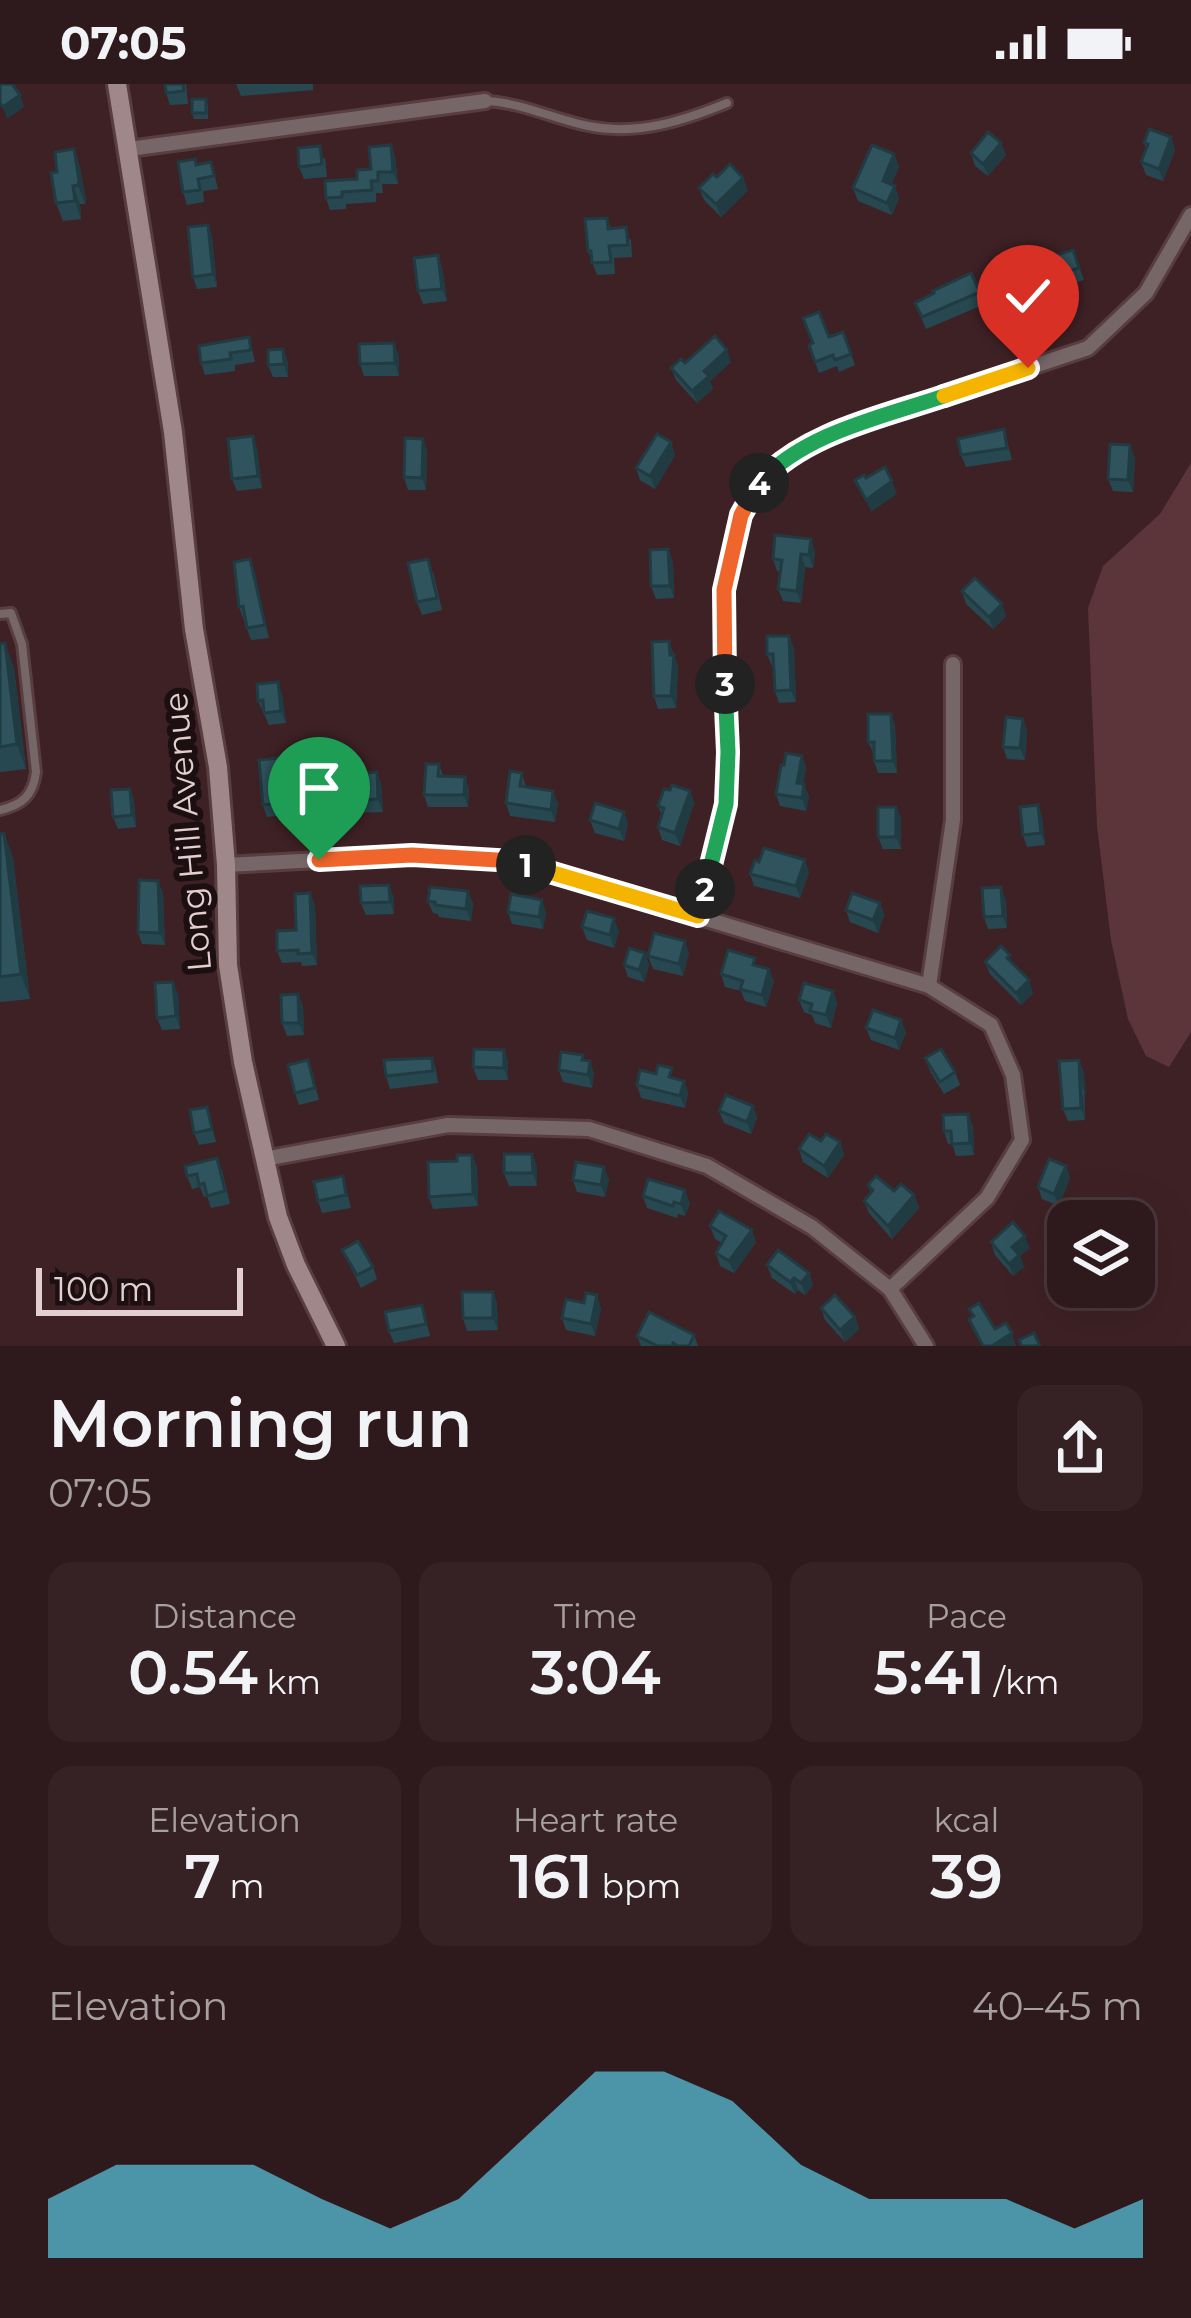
<!DOCTYPE html>
<meta charset="utf-8">
<style>
:root{--surface:#2e191c;--page:#362225;--text:#f1f3f6;--muted:#a7a0a3;--line:#49383b;--accent:#59c8e4}
body{margin:0;font-family:Montserrat,sans-serif;background:var(--page);color:var(--text);height:100vh;display:flex;flex-direction:column;font-size:45px;white-space:nowrap}
*{box-sizing:border-box;margin:0}
p{font-size:39px;color:var(--muted)}
.icon{flex:none;width:66px;height:66px;fill:none;stroke:currentColor;stroke-width:2;stroke-linecap:round;stroke-linejoin:round}
.map{position:relative;height:1262px;overflow:hidden}
.drawer{display:flex;flex-direction:column;background:var(--surface);flex:1}
.drawer>*{flex:none}
.tools{position:absolute;left:1047px;top:1116px;display:grid;gap:24px}
.tools a{display:grid;place-items:center;width:108px;height:108px;border-radius:24px;background:var(--surface);box-shadow:0 12px 48px #0002,0 0 0 3px var(--line);font-size:60px}
.scale{position:absolute;left:36px;bottom:30px;width:207px;box-sizing:border-box;padding-left:12px;border:6px solid #e3cfd1;border-top:0;font-size:33px;line-height:42px;white-space:nowrap;color:#e3cfd1;-webkit-text-stroke:9px #1c0f11;paint-order:stroke}
.pin{position:absolute;display:grid;place-items:center;width:102px;height:102px;color:#fff;margin:-123px -51px;border-radius:50% 50% 50% 0;rotate:-45deg;box-shadow:0 0 12px #0007}
.pin .icon{rotate:45deg}
.km{position:absolute;width:60px;height:60px;margin:-30px;border-radius:50%;background:#222;color:#fff;font-size:33px;line-height:60px;text-align:center}
.round{display:grid;place-items:center;flex:none;width:126px;height:126px;border-radius:24px;background:var(--page)}
.summary{display:flex;align-items:center;justify-content:space-between;height:204px;padding:0 48px}
h1{font-size:66px;font-weight:600;line-height:90px}
.stats{display:grid;grid-template-columns:repeat(3,1fr);gap:18px;height:204px;padding:12px 48px}
.stats div{display:grid;align-content:center;border-radius:24px;background:var(--page);text-align:center}
.stats b{font-size:60px;font-weight:600}
.stats small{font-size:33px;font-weight:400}
.stats p{font-size:33px}
.chart{height:336px;padding:24px 48px}
.chart p{display:flex;justify-content:space-between}
.chart svg{width:100%;height:216px;margin-top:12px;fill:var(--accent);opacity:.7}
.status{display:flex;justify-content:space-between;align-items:center;height:84px;padding:0 60px;background:var(--surface);direction:ltr}
.status svg{height:33px;fill:currentColor}
.map>svg:first-child{display:block}
.green{fill:#5b353a}
.lines{fill:none;stroke-linecap:round;stroke-linejoin:round}
.lane-casing{stroke:#583d41;stroke-width:14}
.street-casing{stroke:#583d41;stroke-width:20}
.secondary-casing{stroke:#583d41;stroke-width:24}
.lane{stroke:#766667;stroke-width:8}
.street{stroke:#766667;stroke-width:14}
.secondary{stroke:#a08789;stroke-width:18}
.wall{fill:#284851}
.shaded-wall{fill:#213b42}
.building{fill:#2f545e;stroke:#213b42;stroke-width:3}
.split-1-casing{stroke:#fff;stroke-width:24}
.split-2-casing{stroke:#fff;stroke-width:24}
.split-3-casing{stroke:#fff;stroke-width:24}
.split-4-casing{stroke:#fff;stroke-width:24}
.split-5-casing{stroke:#fff;stroke-width:24}
.split-6-casing{stroke:#fff;stroke-width:24}
.split-1{stroke:#f0652b;stroke-width:15}
.split-2{stroke:#f5b400;stroke-width:15}
.split-3{stroke:#22a559;stroke-width:15}
.split-4{stroke:#f0652b;stroke-width:15}
.split-5{stroke:#22a559;stroke-width:15}
.split-6{stroke:#f5b400;stroke-width:15}
.labels{text-anchor:middle;stroke-width:12;stroke-linejoin:round;paint-order:stroke}
.street-label{font-size:33px;fill:#e3cfd1;stroke:#1c0f11}
</style>
<div class="status"><b>07:05</b><svg viewBox="0 0 49 12"><path d="M0 12V9h3v3zM5 12V6h3v6zM10 12V3h3v9zM15 12V0h3v12zM26 1h20v11H26zM47 4h2v5h-2z"/></svg></div>
<div class="map">
<svg width="1191" height="1262" viewBox="0 0 1191 1262">
<rect width="100%" height="100%" fill="#3e2125"/>
<!-- green -->
<path class="green" d="M 1191,379 L 1191,948 L 1169,983 L 1146,972 L 1128,935 L 1111,856 L 1097,742 L 1088,524 L 1103,482 L 1160,430 Z"/>
<g class="lines">
<!-- lane casing -->
<g class="lane-casing">
<g id="lane">
<path d="M 487,17 C 522,19 554,35 588,42 C 637,52 683,37 727,19"/>
<path d="M 0,530 L 11,529 L 22,560 L 36,688 C 33,712 22,721 0,726"/>
</g>
</g>
<!-- street casing -->
<g class="street-casing">
<g id="street">
<path d="M 129,65 L 485,17"/>
<path d="M 226,781 L 412,771 L 513,777 L 929,902 L 991,941 L 1013,991 L 1022,1056 L 987,1114 L 890,1205"/>
<path d="M 698,832 L 726,720 L 728,668 L 725,506 L 741,431 L 761,396 L 803,364 L 860,340 L 1088,264 L 1146,209 L 1191,131"/>
<path d="M 929,902 L 953,736 L 953,580"/>
<path d="M 264,1075 L 448,1041 L 589,1045 L 707,1082 L 812,1143 L 890,1205 L 926,1262"/>
</g>
</g>
<!-- secondary casing -->
<g class="secondary-casing">
<path id="secondary" d="M 117,0 L 173,348 L 194,545 L 218,683 L 226,781 L 228,881 L 243,978 L 278,1133 L 296,1181 L 336,1262"/>
</g>
<!-- lane -->
<use href="#lane" class="lane"/>
<!-- street -->
<use href="#street" class="street"/>
<!-- secondary -->
<use href="#secondary" class="secondary"/>
</g>
<!-- wall -->
<g class="wall">
<path d="M 186,0 L 188,20 L 170,21 L 166,9 Z"/>
<path d="M 236,0 L 313,0 L 313,6 L 241,12 Z"/>
<path d="M 206,15 L 208,21 L 208,35 L 194,35 L 192,29 Z"/>
<path d="M 1171,53 L 1175,66 L 1163,97 L 1146,91 L 1141,78 L 1146,65 L 1144,59 Z"/>
<path d="M 1001,59 L 1006,71 L 988,92 L 975,82 L 971,69 Z"/>
<path d="M 391,61 L 395,73 L 398,100 L 382,100 L 383,109 L 376,109 L 376,118 L 346,120 L 346,125 L 330,126 L 326,114 L 357,95 L 371,85 Z"/>
<path d="M 74,65 L 80,84 L 86,115 L 85,120 L 80,120 L 81,135 L 63,137 L 56,119 L 57,88 Z"/>
<path d="M 894,70 L 899,83 L 891,101 L 899,114 L 892,131 L 858,117 L 853,104 Z"/>
<path d="M 325,74 L 327,93 L 304,95 L 299,83 Z"/>
<path d="M 195,75 L 197,81 L 211,78 L 218,105 L 203,107 L 204,118 L 187,121 L 183,108 Z"/>
<path d="M 717,93 L 748,106 L 721,133 L 704,116 L 699,104 Z"/>
<path d="M 607,134 L 611,145 L 631,156 L 632,173 L 614,174 L 615,190 L 597,191 L 588,167 Z"/>
<path d="M 208,141 L 212,153 L 217,203 L 197,205 L 193,193 Z"/>
<path d="M 1073,166 L 1084,196 L 1050,206 L 1040,176 Z"/>
<path d="M 442,183 L 447,217 L 423,220 L 418,207 Z"/>
<path d="M 980,208 L 985,220 L 926,245 L 915,219 Z"/>
<path d="M 843,248 L 855,281 L 839,288 L 837,282 L 819,289 L 809,261 Z"/>
<path d="M 249,253 L 255,278 L 235,281 L 235,287 L 205,291 L 201,279 L 229,258 Z"/>
<path d="M 399,272 L 399,292 L 364,292 L 360,280 Z"/>
<path d="M 288,278 L 288,293 L 273,293 L 268,281 Z"/>
<path d="M 731,278 L 710,297 L 713,305 L 697,319 L 676,296 L 671,284 L 685,279 Z"/>
<path d="M 1004,345 L 1012,376 L 966,383 L 961,371 Z"/>
<path d="M 257,364 L 262,404 L 237,407 L 232,395 Z"/>
<path d="M 427,367 L 426,406 L 408,406 L 404,393 Z"/>
<path d="M 675,371 L 655,405 L 640,396 L 636,384 Z"/>
<path d="M 1135,374 L 1133,408 L 1113,407 L 1108,395 Z"/>
<path d="M 815,467 L 813,484 L 805,483 L 801,519 L 783,517 L 778,505 L 780,488 L 777,487 L 773,475 Z"/>
<path d="M 250,475 L 269,554 L 251,556 L 239,523 Z"/>
<path d="M 673,478 L 674,514 L 656,515 L 651,502 Z"/>
<path d="M 433,487 L 442,526 L 422,531 L 417,518 Z"/>
<path d="M 962,507 L 1006,532 L 993,545 L 966,520 Z"/>
<path d="M 669,557 L 678,583 L 676,624 L 658,625 L 654,612 Z"/>
<path d="M 0,560 L 14,584 L 26,685 L 0,688 Z"/>
<path d="M 794,564 L 796,618 L 779,619 L 775,607 L 774,582 L 772,582 L 767,570 Z"/>
<path d="M 282,610 L 286,639 L 269,641 L 258,617 Z"/>
<path d="M 891,630 L 895,642 L 897,689 L 878,689 L 874,677 L 874,670 L 868,658 Z"/>
<path d="M 1023,635 L 1027,647 L 1025,676 L 1007,675 L 1003,663 Z"/>
<path d="M 802,672 L 806,684 L 803,700 L 809,712 L 806,727 L 780,722 L 776,710 L 784,681 Z"/>
<path d="M 278,674 L 282,687 L 286,731 L 267,733 L 263,721 Z"/>
<path d="M 439,680 L 443,692 L 465,693 L 469,706 L 468,723 L 428,723 L 424,711 Z"/>
<path d="M 377,688 L 381,700 L 383,728 L 353,729 L 349,717 L 364,697 Z"/>
<path d="M 522,689 L 526,703 L 558,719 L 555,738 L 510,732 L 506,719 Z"/>
<path d="M 130,705 L 134,717 L 136,743 L 118,745 L 113,733 Z"/>
<path d="M 670,706 L 690,707 L 694,719 L 680,762 L 662,756 L 658,743 L 662,731 L 658,722 Z"/>
<path d="M 1038,721 L 1042,733 L 1045,761 L 1027,763 L 1023,751 Z"/>
<path d="M 896,723 L 901,735 L 901,765 L 883,765 L 878,753 Z"/>
<path d="M 624,728 L 628,740 L 624,757 L 595,749 L 590,736 Z"/>
<path d="M 4,749 L 13,774 L 30,915 L 0,918 L 0,750 Z"/>
<path d="M 809,788 L 800,814 L 754,802 L 750,790 Z"/>
<path d="M 468,807 L 473,820 L 471,837 L 439,833 L 438,830 L 433,829 L 428,817 Z"/>
<path d="M 163,809 L 165,861 L 142,860 L 138,848 Z"/>
<path d="M 310,809 L 315,822 L 317,881 L 302,882 L 301,878 L 282,879 L 277,867 L 296,846 Z"/>
<path d="M 394,814 L 394,830 L 366,831 L 361,819 Z"/>
<path d="M 1006,816 L 1007,844 L 988,845 L 984,833 Z"/>
<path d="M 880,819 L 884,831 L 878,849 L 850,838 L 846,826 Z"/>
<path d="M 508,828 L 546,828 L 543,845 L 512,840 Z"/>
<path d="M 582,843 L 619,847 L 614,864 L 587,856 Z"/>
<path d="M 645,869 L 649,881 L 644,898 L 628,893 L 624,881 Z"/>
<path d="M 689,869 L 683,892 L 653,885 L 648,872 Z"/>
<path d="M 985,878 L 1033,909 L 1021,921 L 990,890 Z"/>
<path d="M 758,882 L 774,897 L 766,923 L 745,917 L 741,907 L 725,903 L 721,890 Z"/>
<path d="M 833,907 L 837,919 L 831,944 L 815,939 L 812,931 L 804,928 L 799,916 Z"/>
<path d="M 178,910 L 180,945 L 162,946 L 157,934 Z"/>
<path d="M 298,910 L 303,922 L 304,951 L 287,952 L 282,939 Z"/>
<path d="M 866,944 L 906,948 L 899,966 L 871,956 Z"/>
<path d="M 504,966 L 508,978 L 508,996 L 478,996 L 473,983 Z"/>
<path d="M 432,974 L 436,986 L 438,999 L 390,1005 L 386,992 Z"/>
<path d="M 925,974 L 955,988 L 960,1001 L 944,1010 L 930,987 Z"/>
<path d="M 585,976 L 594,989 L 592,1004 L 563,998 L 559,986 Z"/>
<path d="M 1084,988 L 1085,1036 L 1068,1037 L 1063,1025 Z"/>
<path d="M 312,989 L 319,1016 L 299,1021 L 295,1009 Z"/>
<path d="M 656,990 L 684,997 L 688,1009 L 685,1024 L 641,1014 L 637,1001 Z"/>
<path d="M 753,1022 L 757,1034 L 751,1050 L 724,1039 L 719,1027 Z"/>
<path d="M 207,1023 L 216,1058 L 199,1061 L 194,1049 Z"/>
<path d="M 968,1030 L 973,1042 L 974,1071 L 956,1072 L 952,1059 L 948,1060 L 944,1047 Z"/>
<path d="M 821,1057 L 840,1058 L 844,1071 L 828,1094 L 803,1078 L 799,1065 Z"/>
<path d="M 532,1070 L 537,1083 L 537,1102 L 509,1102 L 504,1089 Z"/>
<path d="M 472,1071 L 477,1083 L 478,1122 L 433,1125 L 429,1113 L 457,1077 Z"/>
<path d="M 1066,1082 L 1070,1094 L 1059,1122 L 1042,1115 L 1038,1103 Z"/>
<path d="M 222,1086 L 230,1120 L 211,1124 L 207,1112 L 204,1113 L 200,1103 L 192,1105 L 187,1092 Z"/>
<path d="M 343,1092 L 351,1124 L 322,1129 L 318,1117 Z"/>
<path d="M 609,1095 L 605,1113 L 577,1108 L 573,1096 Z"/>
<path d="M 868,1101 L 914,1111 L 919,1124 L 892,1155 L 869,1129 L 864,1117 L 871,1109 Z"/>
<path d="M 643,1112 L 690,1119 L 685,1132 L 678,1130 L 677,1134 L 647,1124 Z"/>
<path d="M 710,1142 L 756,1158 L 734,1189 L 720,1182 L 716,1169 L 722,1159 L 715,1155 Z"/>
<path d="M 991,1158 L 1030,1164 L 1020,1172 L 1024,1183 L 1013,1192 L 995,1171 Z"/>
<path d="M 342,1166 L 373,1183 L 377,1195 L 361,1204 Z"/>
<path d="M 767,1181 L 809,1189 L 813,1201 L 805,1211 L 798,1206 L 795,1210 L 772,1194 Z"/>
<path d="M 493,1208 L 497,1220 L 498,1246 L 467,1247 L 463,1234 Z"/>
<path d="M 584,1219 L 601,1224 L 595,1252 L 566,1246 L 562,1234 Z"/>
<path d="M 422,1221 L 430,1252 L 394,1259 L 389,1247 Z"/>
<path d="M 821,1224 L 855,1233 L 859,1245 L 845,1258 L 825,1236 Z"/>
<path d="M 694,1251 L 698,1262 L 641,1262 L 637,1252 Z"/>
</g>
<!-- shaded-wall -->
<g class="shaded-wall">
<path d="M 20,11 L 24,23 L 7,35 L 3,23 Z"/>
<path d="M 1171,53 L 1175,66 L 1163,97 L 1159,85 Z"/>
<path d="M 1001,59 L 1006,71 L 988,92 L 983,80 Z"/>
<path d="M 391,61 L 395,73 L 398,100 L 393,88 Z"/>
<path d="M 74,65 L 80,84 L 86,115 L 85,120 L 78,101 Z"/>
<path d="M 894,70 L 899,83 L 887,110 L 883,97 Z"/>
<path d="M 743,94 L 748,106 L 721,133 L 716,120 Z"/>
<path d="M 73,102 L 80,120 L 81,135 L 75,117 Z"/>
<path d="M 895,102 L 899,114 L 892,131 L 887,119 Z"/>
<path d="M 208,141 L 212,153 L 217,203 L 213,190 Z"/>
<path d="M 438,171 L 442,183 L 447,217 L 442,205 Z"/>
<path d="M 394,259 L 399,272 L 399,292 L 395,279 Z"/>
<path d="M 283,265 L 288,278 L 288,293 L 284,280 Z"/>
<path d="M 727,266 L 731,278 L 710,297 L 713,305 L 697,319 L 692,307 L 704,287 Z"/>
<path d="M 253,352 L 257,364 L 262,404 L 258,392 Z"/>
<path d="M 423,355 L 427,367 L 426,406 L 422,394 Z"/>
<path d="M 671,358 L 675,371 L 655,405 L 650,392 Z"/>
<path d="M 1130,361 L 1135,374 L 1133,408 L 1128,396 Z"/>
<path d="M 892,397 L 897,410 L 871,428 L 866,416 Z"/>
<path d="M 811,455 L 815,467 L 813,484 L 809,471 Z"/>
<path d="M 668,465 L 673,478 L 674,514 L 670,502 Z"/>
<path d="M 801,470 L 805,483 L 801,519 L 797,507 Z"/>
<path d="M 250,475 L 255,488 L 269,554 L 265,541 Z"/>
<path d="M 1002,520 L 1006,532 L 993,545 L 989,533 Z"/>
<path d="M 789,552 L 794,564 L 796,618 L 791,606 Z"/>
<path d="M 669,557 L 678,583 L 676,624 L 671,612 Z"/>
<path d="M 5,559 L 14,584 L 26,685 L 17,660 Z"/>
<path d="M 278,598 L 282,610 L 286,639 L 281,627 Z"/>
<path d="M 891,630 L 895,642 L 897,689 L 893,677 Z"/>
<path d="M 1023,635 L 1027,647 L 1025,676 L 1020,664 Z"/>
<path d="M 802,672 L 806,684 L 801,711 L 797,699 Z"/>
<path d="M 278,674 L 282,687 L 286,731 L 282,719 Z"/>
<path d="M 377,688 L 381,700 L 383,728 L 378,715 Z"/>
<path d="M 465,693 L 469,706 L 468,723 L 464,711 Z"/>
<path d="M 804,700 L 809,712 L 806,727 L 802,714 Z"/>
<path d="M 130,705 L 134,717 L 136,743 L 132,731 Z"/>
<path d="M 553,707 L 558,719 L 555,738 L 551,726 Z"/>
<path d="M 690,707 L 694,719 L 680,762 L 675,749 Z"/>
<path d="M 1038,721 L 1042,733 L 1045,761 L 1041,749 Z"/>
<path d="M 896,723 L 901,735 L 901,765 L 896,753 Z"/>
<path d="M 624,728 L 628,740 L 624,757 L 619,745 Z"/>
<path d="M 4,749 L 13,774 L 30,915 L 21,890 Z"/>
<path d="M 805,776 L 809,788 L 800,814 L 796,802 Z"/>
<path d="M 158,797 L 163,809 L 165,861 L 160,849 Z"/>
<path d="M 389,801 L 394,814 L 394,830 L 390,818 Z"/>
<path d="M 1001,803 L 1006,816 L 1007,844 L 1003,832 Z"/>
<path d="M 468,807 L 473,820 L 471,837 L 466,825 Z"/>
<path d="M 310,809 L 315,822 L 317,881 L 312,869 Z"/>
<path d="M 542,816 L 546,828 L 543,845 L 539,833 Z"/>
<path d="M 880,819 L 884,831 L 878,849 L 873,836 Z"/>
<path d="M 614,834 L 619,847 L 614,864 L 610,851 Z"/>
<path d="M 685,857 L 689,869 L 683,892 L 679,880 Z"/>
<path d="M 645,869 L 649,881 L 644,898 L 639,886 Z"/>
<path d="M 769,885 L 774,897 L 766,923 L 762,911 Z"/>
<path d="M 1029,896 L 1033,909 L 1021,921 L 1016,909 Z"/>
<path d="M 173,898 L 178,910 L 180,945 L 176,932 Z"/>
<path d="M 833,907 L 837,919 L 831,944 L 826,931 Z"/>
<path d="M 298,910 L 303,922 L 304,951 L 299,939 Z"/>
<path d="M 901,936 L 906,948 L 899,966 L 895,954 Z"/>
<path d="M 504,966 L 508,978 L 508,996 L 504,984 Z"/>
<path d="M 1079,976 L 1084,988 L 1086,1013 L 1082,1001 Z"/>
<path d="M 590,977 L 594,989 L 592,1004 L 588,991 Z"/>
<path d="M 684,997 L 688,1009 L 685,1024 L 680,1012 Z"/>
<path d="M 1079,1001 L 1083,1013 L 1085,1036 L 1081,1024 Z"/>
<path d="M 753,1022 L 757,1034 L 751,1050 L 747,1038 Z"/>
<path d="M 968,1030 L 973,1042 L 974,1071 L 970,1059 Z"/>
<path d="M 840,1058 L 844,1071 L 828,1094 L 824,1082 Z"/>
<path d="M 532,1070 L 537,1083 L 537,1102 L 533,1089 Z"/>
<path d="M 472,1071 L 477,1083 L 478,1122 L 473,1110 Z"/>
<path d="M 1066,1082 L 1070,1094 L 1059,1122 L 1054,1110 Z"/>
<path d="M 604,1083 L 609,1095 L 605,1113 L 601,1101 Z"/>
<path d="M 685,1106 L 690,1119 L 685,1132 L 681,1120 Z"/>
<path d="M 914,1111 L 919,1124 L 892,1155 L 888,1142 Z"/>
<path d="M 752,1146 L 756,1158 L 734,1189 L 729,1177 Z"/>
<path d="M 1025,1152 L 1030,1164 L 1020,1172 L 1024,1183 L 1013,1192 L 1009,1180 L 1012,1163 Z"/>
<path d="M 809,1189 L 813,1201 L 805,1211 L 801,1199 Z"/>
<path d="M 794,1194 L 798,1206 L 795,1210 L 790,1198 Z"/>
<path d="M 493,1208 L 497,1220 L 498,1246 L 493,1234 Z"/>
<path d="M 597,1211 L 601,1224 L 595,1252 L 591,1240 Z"/>
<path d="M 855,1233 L 859,1245 L 845,1258 L 840,1246 Z"/>
<path d="M 1012,1249 L 1016,1262 L 992,1262 Z"/>
</g>
<!-- building -->
<g class="building">
<path d="M 0,0 L 12,0 L 20,11 L 3,23 L 0,19 Z"/>
<path d="M 165,0 L 183,0 L 184,7 L 166,9 Z"/>
<rect x="192" y="15" width="14" height="14"/>
<path d="M 1149,45 L 1171,53 L 1159,85 L 1141,78 L 1148,60 L 1144,59 Z"/>
<path d="M 988,48 L 1001,59 L 983,80 L 971,69 Z"/>
<path d="M 391,61 L 393,88 L 378,88 L 378,97 L 371,97 L 372,106 L 342,108 L 342,113 L 326,114 L 325,97 L 357,95 L 357,86 L 371,85 L 369,63 Z"/>
<path d="M 872,61 L 894,70 L 883,97 L 895,102 L 887,119 L 853,104 Z"/>
<path d="M 320,62 L 322,80 L 299,83 L 298,64 Z"/>
<path d="M 74,65 L 79,96 L 78,101 L 73,102 L 75,117 L 56,119 L 51,89 L 57,88 L 55,68 Z"/>
<path d="M 195,75 L 196,81 L 211,78 L 214,92 L 198,95 L 200,106 L 183,108 L 178,78 Z"/>
<path d="M 730,80 L 743,94 L 716,120 L 699,104 L 713,90 L 717,93 Z"/>
<path d="M 607,134 L 608,145 L 626,143 L 628,161 L 609,162 L 611,178 L 592,179 L 591,167 L 588,167 L 585,135 Z"/>
<path d="M 208,141 L 213,190 L 193,193 L 188,143 Z"/>
<path d="M 1073,166 L 1079,184 L 1046,194 L 1040,176 Z"/>
<path d="M 438,171 L 442,205 L 418,207 L 414,174 Z"/>
<path d="M 971,189 L 980,208 L 922,233 L 915,219 L 934,209 L 933,207 Z"/>
<path d="M 819,228 L 829,253 L 843,248 L 851,270 L 835,276 L 833,271 L 815,278 L 809,261 L 813,259 L 803,234 Z"/>
<path d="M 715,252 L 727,266 L 704,287 L 709,292 L 692,307 L 671,284 L 681,275 L 685,279 Z"/>
<path d="M 249,253 L 251,266 L 230,269 L 231,275 L 201,279 L 199,262 Z"/>
<path d="M 394,259 L 395,279 L 360,280 L 359,260 Z"/>
<path d="M 283,265 L 284,280 L 268,281 L 268,266 Z"/>
<path d="M 1004,345 L 1007,364 L 961,371 L 958,355 Z"/>
<path d="M 657,350 L 671,358 L 650,392 L 636,384 Z"/>
<path d="M 253,352 L 258,392 L 232,395 L 228,355 Z"/>
<path d="M 405,354 L 423,355 L 422,394 L 404,393 Z"/>
<path d="M 1110,360 L 1130,361 L 1128,396 L 1108,395 Z"/>
<path d="M 885,383 L 892,397 L 866,416 L 855,396 L 864,391 L 866,394 Z"/>
<path d="M 775,451 L 811,455 L 809,471 L 801,470 L 797,507 L 778,505 L 782,476 L 773,475 Z"/>
<path d="M 668,465 L 670,502 L 651,502 L 650,466 Z"/>
<path d="M 250,475 L 265,541 L 247,544 L 243,522 L 239,523 L 234,478 Z"/>
<path d="M 428,475 L 437,514 L 417,518 L 408,479 Z"/>
<path d="M 975,494 L 1002,520 L 989,533 L 962,507 Z"/>
<path d="M 767,552 L 789,552 L 791,606 L 775,607 L 773,570 L 767,570 Z"/>
<path d="M 669,557 L 670,571 L 674,571 L 671,612 L 654,612 L 652,558 Z"/>
<path d="M 5,559 L 17,660 L 0,663 L 0,560 Z"/>
<path d="M 278,598 L 281,627 L 264,629 L 263,616 L 258,617 L 257,600 Z"/>
<path d="M 868,630 L 891,630 L 893,677 L 874,677 L 874,658 L 868,658 Z"/>
<path d="M 1006,633 L 1023,635 L 1020,664 L 1003,663 Z"/>
<path d="M 786,669 L 802,672 L 797,699 L 804,700 L 802,714 L 776,710 L 781,681 L 784,681 Z"/>
<path d="M 278,674 L 282,719 L 263,721 L 259,676 Z"/>
<path d="M 426,680 L 439,680 L 438,692 L 465,693 L 464,711 L 424,711 Z"/>
<path d="M 510,687 L 522,689 L 520,702 L 553,707 L 551,726 L 506,719 Z"/>
<path d="M 377,688 L 378,715 L 349,717 L 348,698 L 364,697 L 364,689 Z"/>
<path d="M 672,701 L 690,707 L 675,749 L 658,743 L 664,724 L 658,722 L 664,705 L 670,706 Z"/>
<path d="M 130,705 L 132,731 L 113,733 L 111,706 Z"/>
<path d="M 595,719 L 624,728 L 619,745 L 590,736 Z"/>
<path d="M 1038,721 L 1041,749 L 1023,751 L 1020,723 Z"/>
<rect x="878" y="723" width="18" height="30"/>
<path d="M 4,749 L 21,890 L 0,893 L 0,750 Z"/>
<path d="M 764,764 L 805,776 L 796,802 L 750,790 L 755,776 L 759,778 Z"/>
<path d="M 139,796 L 158,797 L 160,849 L 138,848 Z"/>
<path d="M 389,801 L 390,818 L 361,819 L 360,802 Z"/>
<path d="M 430,803 L 468,807 L 466,825 L 435,821 L 435,818 L 428,817 Z"/>
<path d="M 1001,803 L 1003,832 L 984,833 L 982,804 Z"/>
<path d="M 310,809 L 312,869 L 298,870 L 298,866 L 277,867 L 277,847 L 296,846 L 295,810 Z"/>
<path d="M 852,809 L 880,819 L 873,836 L 846,826 Z"/>
<path d="M 511,810 L 542,816 L 539,833 L 508,828 Z"/>
<path d="M 587,827 L 614,834 L 610,851 L 582,843 Z"/>
<path d="M 654,849 L 685,857 L 679,880 L 648,872 Z"/>
<path d="M 1001,862 L 1010,871 L 1007,874 L 1029,896 L 1016,909 L 985,878 Z"/>
<path d="M 629,864 L 645,869 L 639,886 L 624,881 Z"/>
<path d="M 728,866 L 755,874 L 753,881 L 769,885 L 762,911 L 740,905 L 743,897 L 721,890 Z"/>
<path d="M 173,898 L 176,932 L 157,934 L 155,899 Z"/>
<path d="M 804,899 L 833,907 L 826,931 L 810,927 L 812,920 L 799,916 Z"/>
<path d="M 298,910 L 299,939 L 282,939 L 281,911 Z"/>
<path d="M 873,926 L 901,936 L 895,954 L 866,944 Z"/>
<path d="M 474,965 L 504,966 L 504,984 L 473,983 Z"/>
<path d="M 941,965 L 955,988 L 940,998 L 925,974 Z"/>
<path d="M 561,968 L 583,971 L 582,976 L 590,977 L 588,991 L 559,986 Z"/>
<path d="M 432,974 L 433,987 L 386,992 L 384,976 Z"/>
<path d="M 308,976 L 315,1004 L 295,1009 L 288,981 Z"/>
<path d="M 1079,976 L 1081,1024 L 1063,1025 L 1059,977 Z"/>
<path d="M 658,981 L 672,984 L 669,993 L 684,997 L 680,1012 L 637,1001 L 640,986 L 656,990 Z"/>
<path d="M 726,1011 L 753,1022 L 747,1038 L 719,1027 Z"/>
<path d="M 207,1023 L 212,1045 L 194,1049 L 190,1026 Z"/>
<path d="M 968,1030 L 970,1059 L 952,1060 L 951,1047 L 944,1047 L 943,1031 Z"/>
<path d="M 809,1050 L 821,1057 L 826,1050 L 840,1058 L 824,1082 L 799,1065 Z"/>
<path d="M 504,1070 L 532,1070 L 533,1089 L 504,1089 Z"/>
<path d="M 457,1071 L 472,1071 L 473,1110 L 429,1113 L 428,1078 L 457,1077 Z"/>
<path d="M 217,1074 L 225,1107 L 207,1112 L 204,1099 L 199,1101 L 197,1090 L 187,1092 L 185,1082 Z"/>
<path d="M 1049,1075 L 1066,1082 L 1054,1110 L 1038,1103 Z"/>
<path d="M 576,1078 L 604,1083 L 601,1101 L 573,1096 Z"/>
<path d="M 343,1092 L 346,1111 L 318,1117 L 314,1098 Z"/>
<path d="M 876,1092 L 894,1107 L 901,1100 L 914,1111 L 888,1142 L 864,1117 L 873,1106 L 868,1101 Z"/>
<path d="M 648,1095 L 685,1106 L 681,1120 L 674,1118 L 673,1122 L 643,1112 Z"/>
<path d="M 719,1127 L 752,1146 L 729,1177 L 716,1169 L 726,1152 L 710,1142 Z"/>
<path d="M 1013,1138 L 1025,1152 L 1012,1163 L 1019,1171 L 1009,1180 L 991,1158 Z"/>
<path d="M 358,1157 L 373,1183 L 357,1191 L 342,1166 Z"/>
<path d="M 778,1166 L 809,1189 L 801,1199 L 794,1194 L 790,1198 L 767,1181 Z"/>
<path d="M 462,1208 L 493,1208 L 493,1234 L 463,1234 Z"/>
<path d="M 586,1209 L 597,1211 L 591,1240 L 562,1234 L 566,1215 L 584,1219 Z"/>
<path d="M 835,1211 L 855,1233 L 840,1246 L 821,1224 Z"/>
<path d="M 979,1219 L 995,1245 L 1006,1239 L 1012,1249 L 992,1262 L 983,1262 L 969,1235 L 974,1232 L 969,1225 Z"/>
<path d="M 422,1221 L 426,1240 L 389,1247 L 385,1228 Z"/>
<path d="M 649,1228 L 694,1251 L 689,1262 L 678,1262 L 673,1259 L 672,1262 L 658,1262 L 637,1252 Z"/>
<path d="M 1034,1249 L 1040,1262 L 1022,1262 L 1019,1256 Z"/>
</g>
<g class="lines">
<!-- split-1 casing -->
<g class="split-1-casing">
<path id="split-1" d="M 319,776 L 412,771 L 513,777 L 526,781"/>
</g>
<!-- split-2 casing -->
<g class="split-2-casing">
<path id="split-2" d="M 526,781 L 698,832 L 705,805"/>
</g>
<!-- split-3 casing -->
<g class="split-3-casing">
<path id="split-3" d="M 705,805 L 726,720 L 728,668 L 725,600"/>
</g>
<!-- split-4 casing -->
<g class="split-4-casing">
<path id="split-4" d="M 725,600 L 724,506 L 741,431 L 759,399"/>
</g>
<!-- split-5 casing -->
<g class="split-5-casing">
<path id="split-5" d="M 759,399 C 804,349 882,333 944,312"/>
</g>
<!-- split-6 casing -->
<g class="split-6-casing">
<path id="split-6" d="M 944,312 L 1028,284"/>
</g>
<!-- split-1 -->
<use href="#split-1" class="split-1"/>
<!-- split-2 -->
<use href="#split-2" class="split-2"/>
<!-- split-3 -->
<use href="#split-3" class="split-3"/>
<!-- split-4 -->
<use href="#split-4" class="split-4"/>
<!-- split-5 -->
<use href="#split-5" class="split-5"/>
<!-- split-6 -->
<use href="#split-6" class="split-6"/>
</g>
<g class="labels">
<!-- street labels -->
<g class="street-label">
<text transform="translate(187 748) rotate(-95)" y="12">Long Hill Avenue</text>
</g>
</g>
</svg>
<div class="tools">
<a><svg class="icon" aria-label="layers" viewBox="0 0 24 24"><path d="M12 4l9 5-9 5-9-5zM3 14l9 5 9-5"/></svg></a>
</div>
<div class="scale">100 m</div>
<div class="pin" style="left:319px;top:776px;background:#1e9e55"><svg class="icon" aria-label="arrive" viewBox="0 0 24 24"><path d="M6 21V4h12l-3 4 3 4H6"/></svg></div>
<div class="pin" style="left:1028px;top:284px;background:#d93025"><svg class="icon" aria-label="check" viewBox="0 0 24 24"><path d="M5 12l5 5 9-10"/></svg></div>
<b class="km" style="left:526px;top:781px">1</b>
<b class="km" style="left:705px;top:805px">2</b>
<b class="km" style="left:725px;top:600px">3</b>
<b class="km" style="left:759px;top:399px">4</b>
</div>
<section class="drawer">
<div class="summary"><div><h1>Morning run</h1><p>07:05</p></div><a class="round"><svg class="icon" aria-label="share" viewBox="0 0 24 24"><path d="M12 15V3M7 8l5-5 5 5M5 13v7h14v-7"/></svg></a></div>
<div class="stats">
<div><p>Distance</p><b>0.54<small> km</small></b></div>
<div><p>Time</p><b>3:04</b></div>
<div><p>Pace</p><b>5:41<small> /km</small></b></div>
</div>
<div class="stats">
<div><p>Elevation</p><b>7<small> m</small></b></div>
<div><p>Heart rate</p><b>161<small> bpm</small></b></div>
<div><p>kcal</p><b>39</b></div>
</div>
<div class="chart"><p><span>Elevation</span>40–45 m</p>
<svg viewBox="0 0 160 44" preserveAspectRatio="none"><path d="M0 44V32L10 25L20 25L30 25L40 32L50 38L60 32L70 19L80 6L90 6L100 12L110 25L120 32L130 32L140 32L150 38L160 32V44z"/></svg>
</div>
</section>
